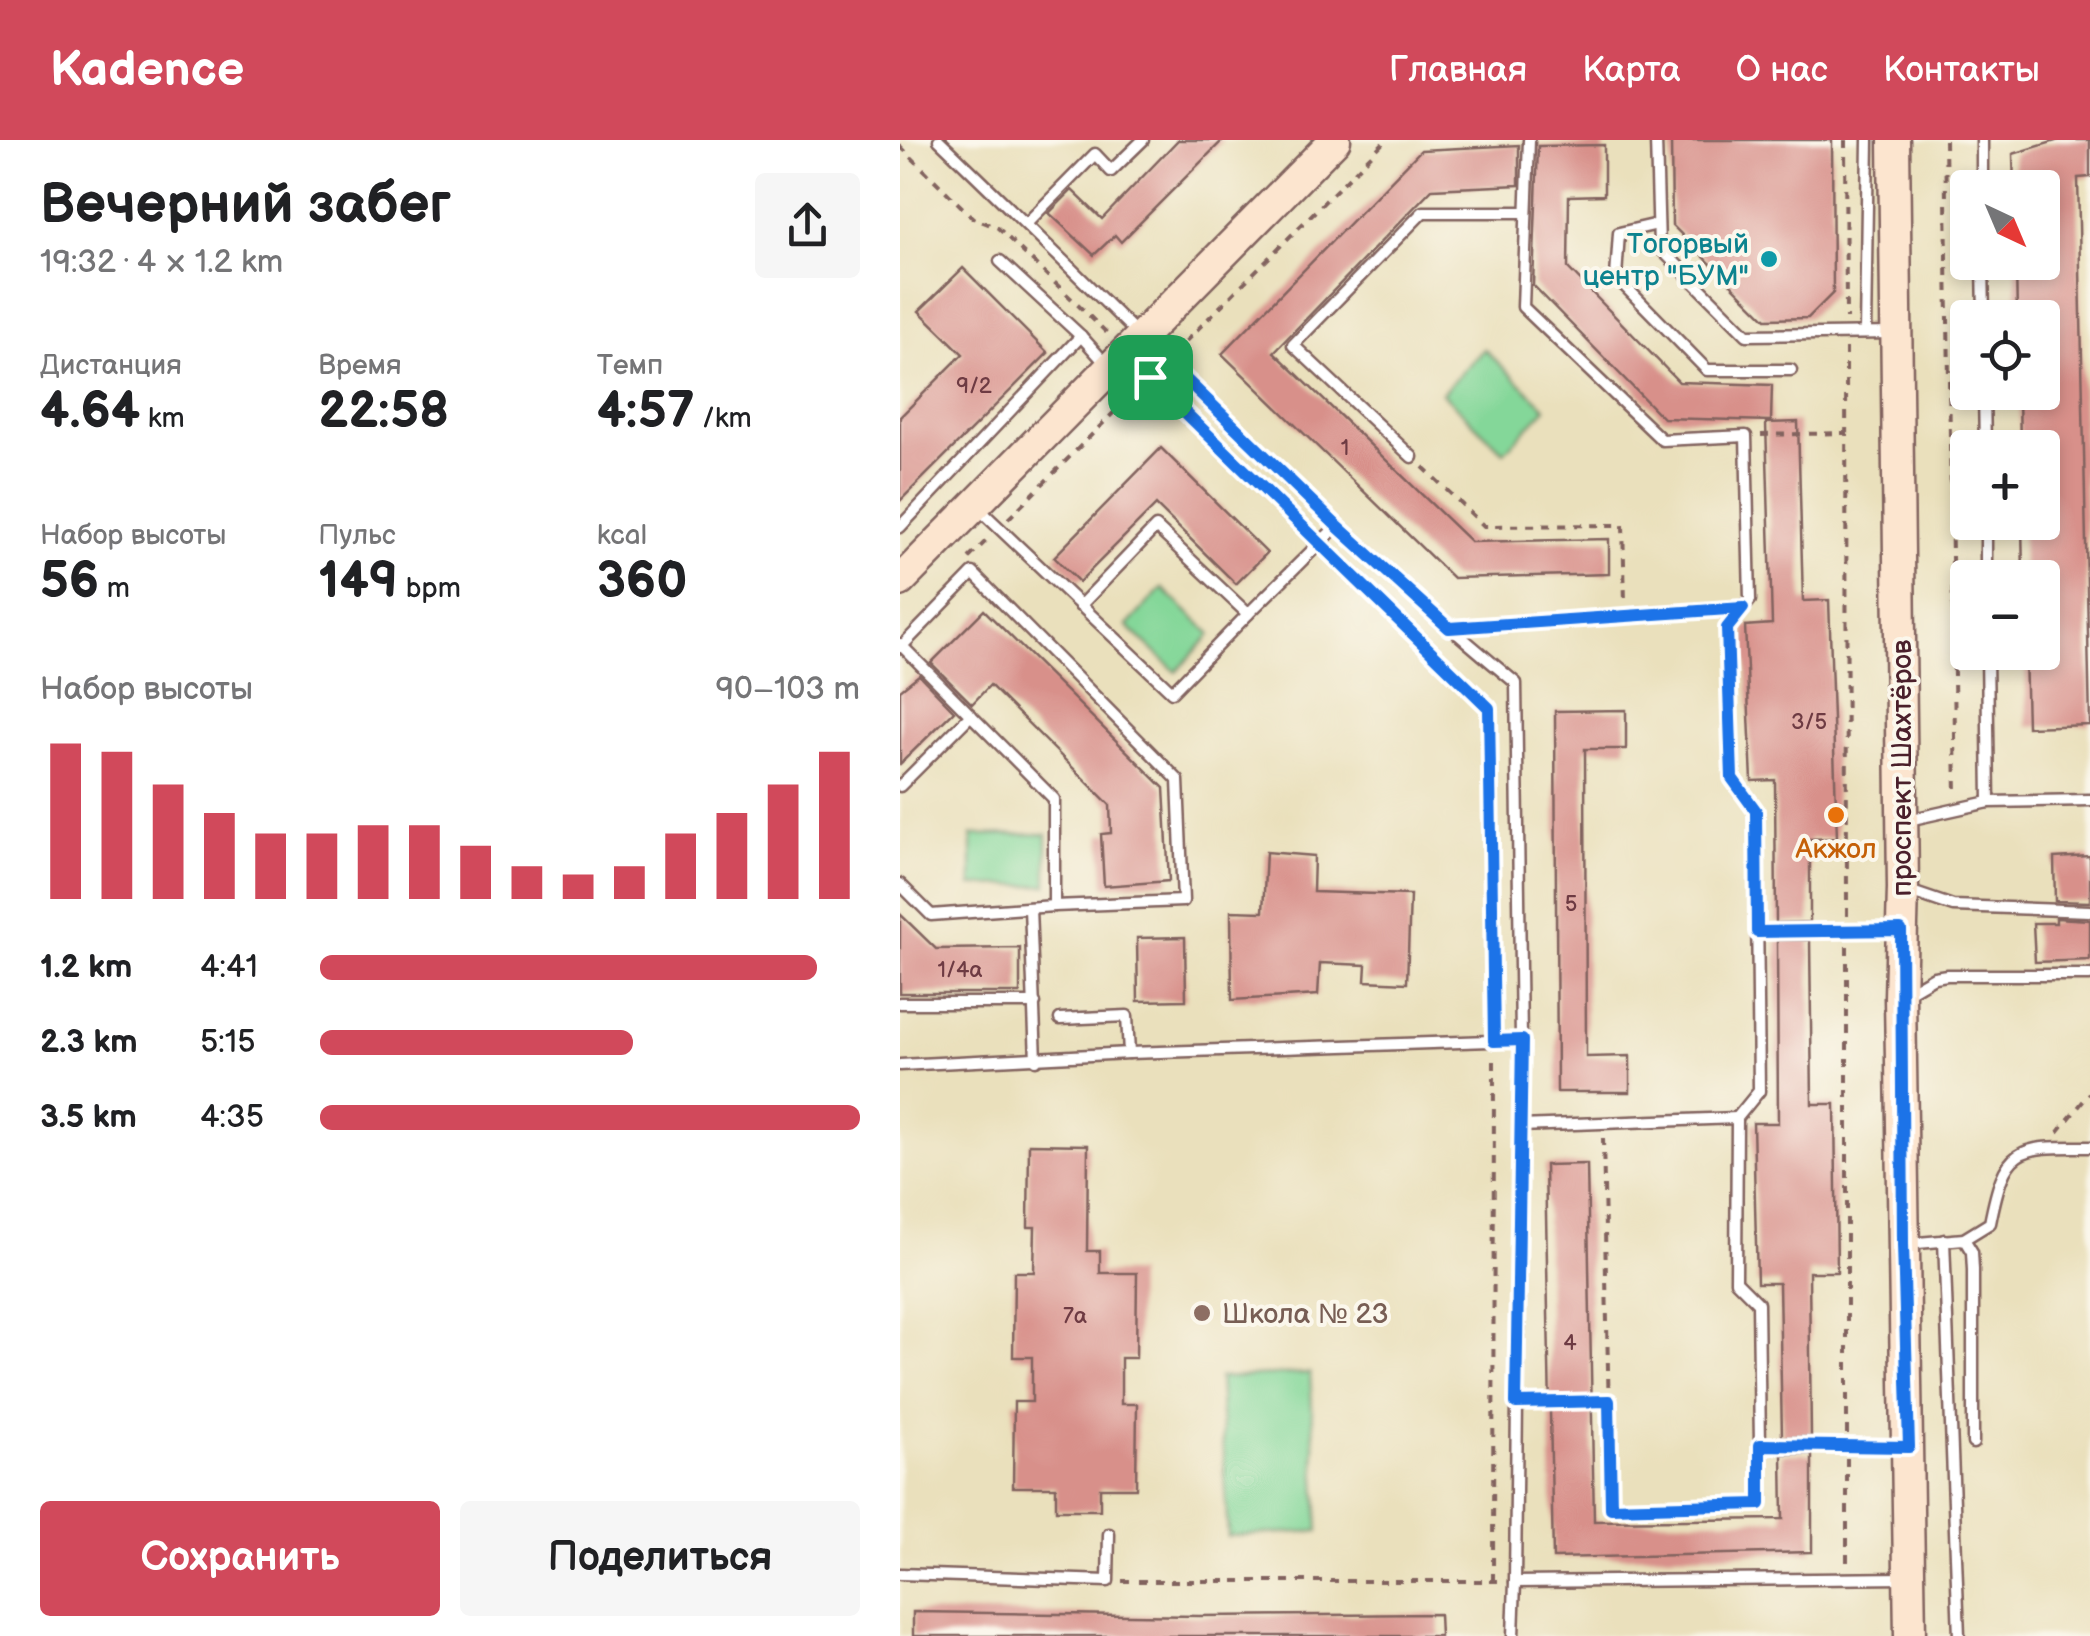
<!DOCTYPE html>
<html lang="ru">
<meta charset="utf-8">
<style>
:root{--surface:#fff;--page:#f6f6f6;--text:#202124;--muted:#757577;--accent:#d1495b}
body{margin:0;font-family:"Balsamiq Sans",sans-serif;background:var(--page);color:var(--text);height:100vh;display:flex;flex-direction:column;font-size:38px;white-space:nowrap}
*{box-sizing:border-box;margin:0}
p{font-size:32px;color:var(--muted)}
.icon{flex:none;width:55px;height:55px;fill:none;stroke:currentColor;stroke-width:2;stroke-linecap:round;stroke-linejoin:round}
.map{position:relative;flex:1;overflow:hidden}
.details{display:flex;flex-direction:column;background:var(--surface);width:900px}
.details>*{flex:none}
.needle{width:65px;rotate:136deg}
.tools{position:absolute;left:1050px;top:30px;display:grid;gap:20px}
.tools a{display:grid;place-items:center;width:110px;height:110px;border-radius:10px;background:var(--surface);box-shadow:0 5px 15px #0003;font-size:50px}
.pin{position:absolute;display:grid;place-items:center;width:85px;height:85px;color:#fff;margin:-42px;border-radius:20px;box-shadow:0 5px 15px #0006}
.round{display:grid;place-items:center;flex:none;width:105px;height:105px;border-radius:10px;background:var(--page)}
.overview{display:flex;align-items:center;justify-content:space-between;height:170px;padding:0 40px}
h1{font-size:55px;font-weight:700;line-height:75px}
.figures{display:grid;grid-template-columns:repeat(3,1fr);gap:15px;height:170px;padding:10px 40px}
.figures div{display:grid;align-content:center}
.figures b{font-size:50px;font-weight:700}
.figures small{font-size:28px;font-weight:400}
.figures p{font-size:28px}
.chart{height:280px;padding:20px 40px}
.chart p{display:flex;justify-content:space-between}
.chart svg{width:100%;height:180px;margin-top:10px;stroke:var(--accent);stroke-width:6}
.primary-button{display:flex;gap:20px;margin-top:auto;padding:20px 40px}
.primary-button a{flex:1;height:115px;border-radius:10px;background:var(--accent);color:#fff;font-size:40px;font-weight:700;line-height:115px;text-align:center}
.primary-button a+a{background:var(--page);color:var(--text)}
ul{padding:0 40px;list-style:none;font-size:32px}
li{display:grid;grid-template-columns:160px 120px 1fr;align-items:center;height:75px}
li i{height:25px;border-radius:12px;background:var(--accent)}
header{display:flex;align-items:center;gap:60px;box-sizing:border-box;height:140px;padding:0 50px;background:var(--accent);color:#fff}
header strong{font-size:48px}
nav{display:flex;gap:55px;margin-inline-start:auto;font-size:35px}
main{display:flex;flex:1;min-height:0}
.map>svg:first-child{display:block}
.green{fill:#84d799;stroke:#677b62;stroke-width:2.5}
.building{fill:#d8908a}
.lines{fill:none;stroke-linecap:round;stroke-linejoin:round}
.lane-casing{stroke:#82635e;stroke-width:15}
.secondary-casing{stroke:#82635e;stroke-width:35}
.path{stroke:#82635e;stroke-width:4;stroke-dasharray:8 8;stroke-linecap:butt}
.lane{stroke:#fff;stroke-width:10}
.secondary{stroke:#fce5cf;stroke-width:30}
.route-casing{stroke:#fff;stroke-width:20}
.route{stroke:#1a73e8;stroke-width:12}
.culture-dot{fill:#0f9aa8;stroke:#fbf7ec;stroke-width:4}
.food-dot{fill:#e8710a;stroke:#fbf7ec;stroke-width:4}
.education-dot{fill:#8d6e63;stroke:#fbf7ec;stroke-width:4}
.labels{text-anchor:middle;stroke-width:8;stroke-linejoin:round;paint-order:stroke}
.number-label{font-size:22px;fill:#6e3b43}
.culture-label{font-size:28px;fill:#0d838f;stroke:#fbf7ec;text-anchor:end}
.street-label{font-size:28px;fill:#4a1f2b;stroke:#fbf7ec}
.food-label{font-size:28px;fill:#c56008;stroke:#fbf7ec}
.education-label{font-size:28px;fill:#785e54;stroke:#fbf7ec;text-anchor:start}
</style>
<header>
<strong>Kadence</strong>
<nav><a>Главная</a><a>Карта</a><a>О нас</a><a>Контакты</a></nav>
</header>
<main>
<section class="details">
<div class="overview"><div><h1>Вечерний забег</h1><p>19:32 · 4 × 1.2 km</p></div><a class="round"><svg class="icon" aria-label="share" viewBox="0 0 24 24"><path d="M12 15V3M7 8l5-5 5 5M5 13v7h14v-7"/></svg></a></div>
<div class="figures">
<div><p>Дистанция</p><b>4.64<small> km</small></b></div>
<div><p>Время</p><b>22:58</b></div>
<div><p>Темп</p><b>4:57<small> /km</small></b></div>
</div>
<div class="figures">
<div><p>Набор высоты</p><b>56<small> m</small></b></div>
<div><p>Пульс</p><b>149<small> bpm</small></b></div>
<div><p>kcal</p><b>360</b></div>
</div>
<div class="chart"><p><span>Набор высоты</span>90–103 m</p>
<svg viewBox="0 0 160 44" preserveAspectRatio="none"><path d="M5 44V6M15 44V8M25 44V16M35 44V23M45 44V28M55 44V28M65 44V26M75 44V26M85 44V31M95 44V36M105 44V38M115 44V36M125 44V28M135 44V23M145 44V16M155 44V8"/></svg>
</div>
<ul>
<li><b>1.2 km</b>4:41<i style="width:92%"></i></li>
<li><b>2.3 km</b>5:15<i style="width:58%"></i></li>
<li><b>3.5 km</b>4:35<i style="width:100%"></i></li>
</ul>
<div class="primary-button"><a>Сохранить</a><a>Поделиться</a></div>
</section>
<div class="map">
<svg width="1190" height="1496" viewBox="0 0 1190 1496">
<rect width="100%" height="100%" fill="#fbf7ec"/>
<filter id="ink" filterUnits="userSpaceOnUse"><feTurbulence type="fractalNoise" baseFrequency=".01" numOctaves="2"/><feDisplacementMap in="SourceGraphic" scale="20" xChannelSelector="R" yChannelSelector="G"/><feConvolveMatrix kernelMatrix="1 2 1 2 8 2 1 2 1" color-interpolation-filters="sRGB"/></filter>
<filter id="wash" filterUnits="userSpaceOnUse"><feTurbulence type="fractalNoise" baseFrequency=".0048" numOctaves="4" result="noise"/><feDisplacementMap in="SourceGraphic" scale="40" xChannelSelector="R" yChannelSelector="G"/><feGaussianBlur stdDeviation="2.25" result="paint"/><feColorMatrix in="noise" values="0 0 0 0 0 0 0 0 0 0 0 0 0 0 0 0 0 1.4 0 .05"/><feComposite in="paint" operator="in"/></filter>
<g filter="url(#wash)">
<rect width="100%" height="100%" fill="#eae0bc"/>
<!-- green -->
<g class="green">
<path d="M 584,209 L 646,268 L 604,312 L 542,253 Z"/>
<path d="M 262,448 L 311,494 L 276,532 L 227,486 Z"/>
<path d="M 147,694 L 147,745 L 72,746 L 72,695 Z"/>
<path d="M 410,1233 L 419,1391 L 328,1396 L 319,1238 Z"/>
</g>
<g id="blocks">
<!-- building -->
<g class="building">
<path d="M 278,0 L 323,0 L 221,102 L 215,95 L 194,115 L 149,73 L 172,50 L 202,79 Z"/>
<path d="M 771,0 L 932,0 L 933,153 L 908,178 L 866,179 L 772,85 Z"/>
<path d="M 1159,0 L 1190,0 L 1190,37 L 1178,38 L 1190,585 L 1127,587 L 1125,512 L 1142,512 L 1142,438 L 1123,438 L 1122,382 L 1142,382 L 1142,308 L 1120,308 L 1119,252 L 1142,252 L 1142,178 L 1117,178 L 1116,122 L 1142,122 L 1142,48 L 1114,48 L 1113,14 Z"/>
<path d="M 619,5 L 619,45 L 532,49 L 374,212 L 571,402 L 709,399 L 709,434 L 553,438 L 322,214 L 521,10 Z"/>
<path d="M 704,5 L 704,55 L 669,56 L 668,128 L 779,242 L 872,245 L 871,281 L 763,278 L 633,145 L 638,6 Z"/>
<path d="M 63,128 L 148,213 L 0,361 L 0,277 L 63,214 L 19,171 Z"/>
<path d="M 898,282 L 903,461 L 929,460 L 937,698 L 910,699 L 910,782 L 876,783 L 875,640 L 852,641 L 845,486 L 872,484 L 866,283 Z"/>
<path d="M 261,308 L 367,413 L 336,444 L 256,365 L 179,442 L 154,417 Z"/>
<path d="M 84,470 L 264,648 L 269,741 L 204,746 L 201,694 L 211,693 L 210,665 L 90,545 L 72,564 L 31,523 Z"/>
<path d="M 19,535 L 54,571 L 0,624 L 0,550 Z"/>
<path d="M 726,570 L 726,609 L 685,609 L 686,917 L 730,916 L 730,952 L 657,952 L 655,571 Z"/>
<path d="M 366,712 L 414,716 L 413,752 L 510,755 L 507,843 L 465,841 L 466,825 L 420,823 L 418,855 L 332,860 L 331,771 L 363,772 Z"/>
<path d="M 1190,716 L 1190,762 L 1155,761 L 1154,718 Z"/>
<path d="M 0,774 L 36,809 L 120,808 L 120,853 L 0,853 Z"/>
<path d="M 1156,778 L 1190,780 L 1190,820 L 1135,822 L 1133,783 L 1156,783 Z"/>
<path d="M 285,797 L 286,860 L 238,861 L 237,798 Z"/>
<path d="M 877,800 L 910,800 L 912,964 L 935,964 L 937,1132 L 909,1132 L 911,1297 L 882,1297 L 879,1143 L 857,1143 L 853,983 L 878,983 Z"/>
<path d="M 129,1004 L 188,1005 L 187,1111 L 200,1111 L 200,1133 L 237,1133 L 236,1218 L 221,1218 L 221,1264 L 237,1264 L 236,1348 L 200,1348 L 200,1370 L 156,1370 L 156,1347 L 113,1347 L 114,1262 L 132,1262 L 132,1217 L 113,1217 L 114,1132 L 134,1132 L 135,1087 L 128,1087 Z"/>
<path d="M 687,1024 L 694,1381 L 883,1379 L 882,1314 L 912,1314 L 912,1412 L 653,1418 L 645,1025 Z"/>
<path d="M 13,1472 L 299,1476 L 539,1474 L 540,1496 L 13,1496 Z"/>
</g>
</g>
</g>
<g filter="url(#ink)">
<use href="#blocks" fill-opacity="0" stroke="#82635e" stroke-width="2.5"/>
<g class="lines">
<!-- lane casing -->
<g class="lane-casing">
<g id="lane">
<path d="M 39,0 C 229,182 412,375 616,543 L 621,900 L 615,1442 L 1007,1438"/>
<path d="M 629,0 L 623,167 L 762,300 L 846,296 L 850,460 L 827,488 L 832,638 L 856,671 L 859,951 L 837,978 L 836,1141 L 858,1163 L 860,1305"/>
<path d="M 756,0 L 759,107 L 847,195 L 994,193"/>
<path d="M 1082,0 L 1082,48"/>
<path d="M 127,83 L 195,14 L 211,31 L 243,0"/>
<path d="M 758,84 L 719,93 L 716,137 L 807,230 L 891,230"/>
<path d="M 100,121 L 181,196"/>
<path d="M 1083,122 L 1084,178"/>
<path d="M 965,193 L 968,0"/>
<path d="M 1084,252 L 1085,308"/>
<path d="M 512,317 L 393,205 L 523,72 L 625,72"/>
<path d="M 77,367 L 272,552 L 348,474 L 256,387 L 180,466"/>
<path d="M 1086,382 L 1086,438"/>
<path d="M 0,387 L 181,196 L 207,225"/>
<path d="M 348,474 L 437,386"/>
<path d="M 550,488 L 843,468"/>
<path d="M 0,504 L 2,506 L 154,659 L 154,766 L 283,761 L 278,640 L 73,433 L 2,506 L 0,507"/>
<path d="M 1087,512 L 1089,662"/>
<path d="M 0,646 L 71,575"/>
<path d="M 1008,680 L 1089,662 L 1190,660"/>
<path d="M 0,744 L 31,775 L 154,766"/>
<path d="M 1009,751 L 1053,766 L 1190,771"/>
<path d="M 130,768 L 136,920"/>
<path d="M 857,792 L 1000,790"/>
<path d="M 1005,854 L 1034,837 L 1047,835 L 1190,835"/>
<path d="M 0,863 L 135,863"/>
<path d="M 160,879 L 227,876 L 229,913"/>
<path d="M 0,925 L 229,913 L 621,900"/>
<path d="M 620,986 L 837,978"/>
<path d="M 1064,1099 L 1072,1112 L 1073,1130 L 1073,1303"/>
<path d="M 1044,1100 L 1059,1496"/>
<path d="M 1006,1104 L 1064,1099 L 1090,1083 C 1105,1007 1115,1006 1190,1007"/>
<path d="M 860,1364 L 860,1305 L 1003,1307"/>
<path d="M 0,1434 L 208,1441 L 209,1394"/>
<path d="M 613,1496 L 615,1442"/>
</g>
</g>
<!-- secondary casing -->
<g class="secondary-casing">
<g id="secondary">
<path d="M 994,0 L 1003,748 L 1000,857 L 1010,1496"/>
<path d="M 0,441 L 435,0"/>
</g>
</g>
<!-- path -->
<g class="path">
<path d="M 945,0 L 946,179"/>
<path d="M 1045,0 L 1056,655"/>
<path d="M 0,6 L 73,78 L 98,88 L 207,193"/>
<path d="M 946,208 L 947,779"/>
<path d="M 274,213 L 486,0"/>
<path d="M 243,228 L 256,244 L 411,393"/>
<path d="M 861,295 L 945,293"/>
<path d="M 523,327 L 584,386 L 723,385 L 725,462"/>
<path d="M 108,379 L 256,230"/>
<path d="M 432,413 L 589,568 L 594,888"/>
<path d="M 69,418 L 91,396"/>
<path d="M 1158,992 L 1190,953"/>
<path d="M 703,998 L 711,1368 L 846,1364"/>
<path d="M 631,1263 L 709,1261"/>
<path d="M 947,1294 L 947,803"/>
<path d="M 947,1318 L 947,1424"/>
<path d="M 222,1441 L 603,1441"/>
<path d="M 593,1441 L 594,917"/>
</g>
<!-- lane -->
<use href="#lane" class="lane"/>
<!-- secondary -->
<use href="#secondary" class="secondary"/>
</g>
</g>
<g class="lines" filter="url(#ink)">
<!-- route casing -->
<g class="route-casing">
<path id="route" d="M 266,220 L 437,386 L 549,488 L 843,468 L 827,488 L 832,638 L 856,671 L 857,792 L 1001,790 L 1003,1104 L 1009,1307 L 860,1305 L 860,1364 L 711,1368 L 709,1261 L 616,1263 L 622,900 L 594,901 L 589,568 L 256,244 L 250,237 Z"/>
</g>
<!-- route -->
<use href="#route" class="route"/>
</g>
<!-- markers -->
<circle class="culture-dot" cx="869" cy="119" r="10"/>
<circle class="food-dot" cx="936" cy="675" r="10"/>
<circle class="education-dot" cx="302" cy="1173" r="10"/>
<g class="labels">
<!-- number labels -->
<g class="number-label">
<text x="74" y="253">9/2</text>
<text x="445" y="315">1</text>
<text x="909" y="589">3/5</text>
<text x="671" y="771">5</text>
<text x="60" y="837">1/4а</text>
<text x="175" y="1183">7а</text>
<text x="670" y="1210">4</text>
</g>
<!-- culture labels -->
<g class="culture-label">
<text x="849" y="113">Тогорвый<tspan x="849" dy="32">центр "БУМ"</tspan></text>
</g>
<!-- street labels -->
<g class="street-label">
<text transform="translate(1001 628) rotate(-90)" y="10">проспект Шахтёров</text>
</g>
<!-- food labels -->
<g class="food-label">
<text x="936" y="718">Акжол</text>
</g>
<!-- education labels -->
<g class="education-label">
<text x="322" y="1183">Школа № 23</text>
</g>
</g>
</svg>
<div class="tools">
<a><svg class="needle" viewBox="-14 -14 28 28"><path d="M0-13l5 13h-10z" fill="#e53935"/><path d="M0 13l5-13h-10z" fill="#757577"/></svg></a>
<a><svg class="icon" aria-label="locate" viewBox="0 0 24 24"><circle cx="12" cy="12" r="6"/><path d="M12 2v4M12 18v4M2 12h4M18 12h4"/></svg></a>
<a>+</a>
<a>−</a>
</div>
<div class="pin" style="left:250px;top:237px;background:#1e9e55"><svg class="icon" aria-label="arrive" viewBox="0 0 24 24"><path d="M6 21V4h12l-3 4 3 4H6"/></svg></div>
</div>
</main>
